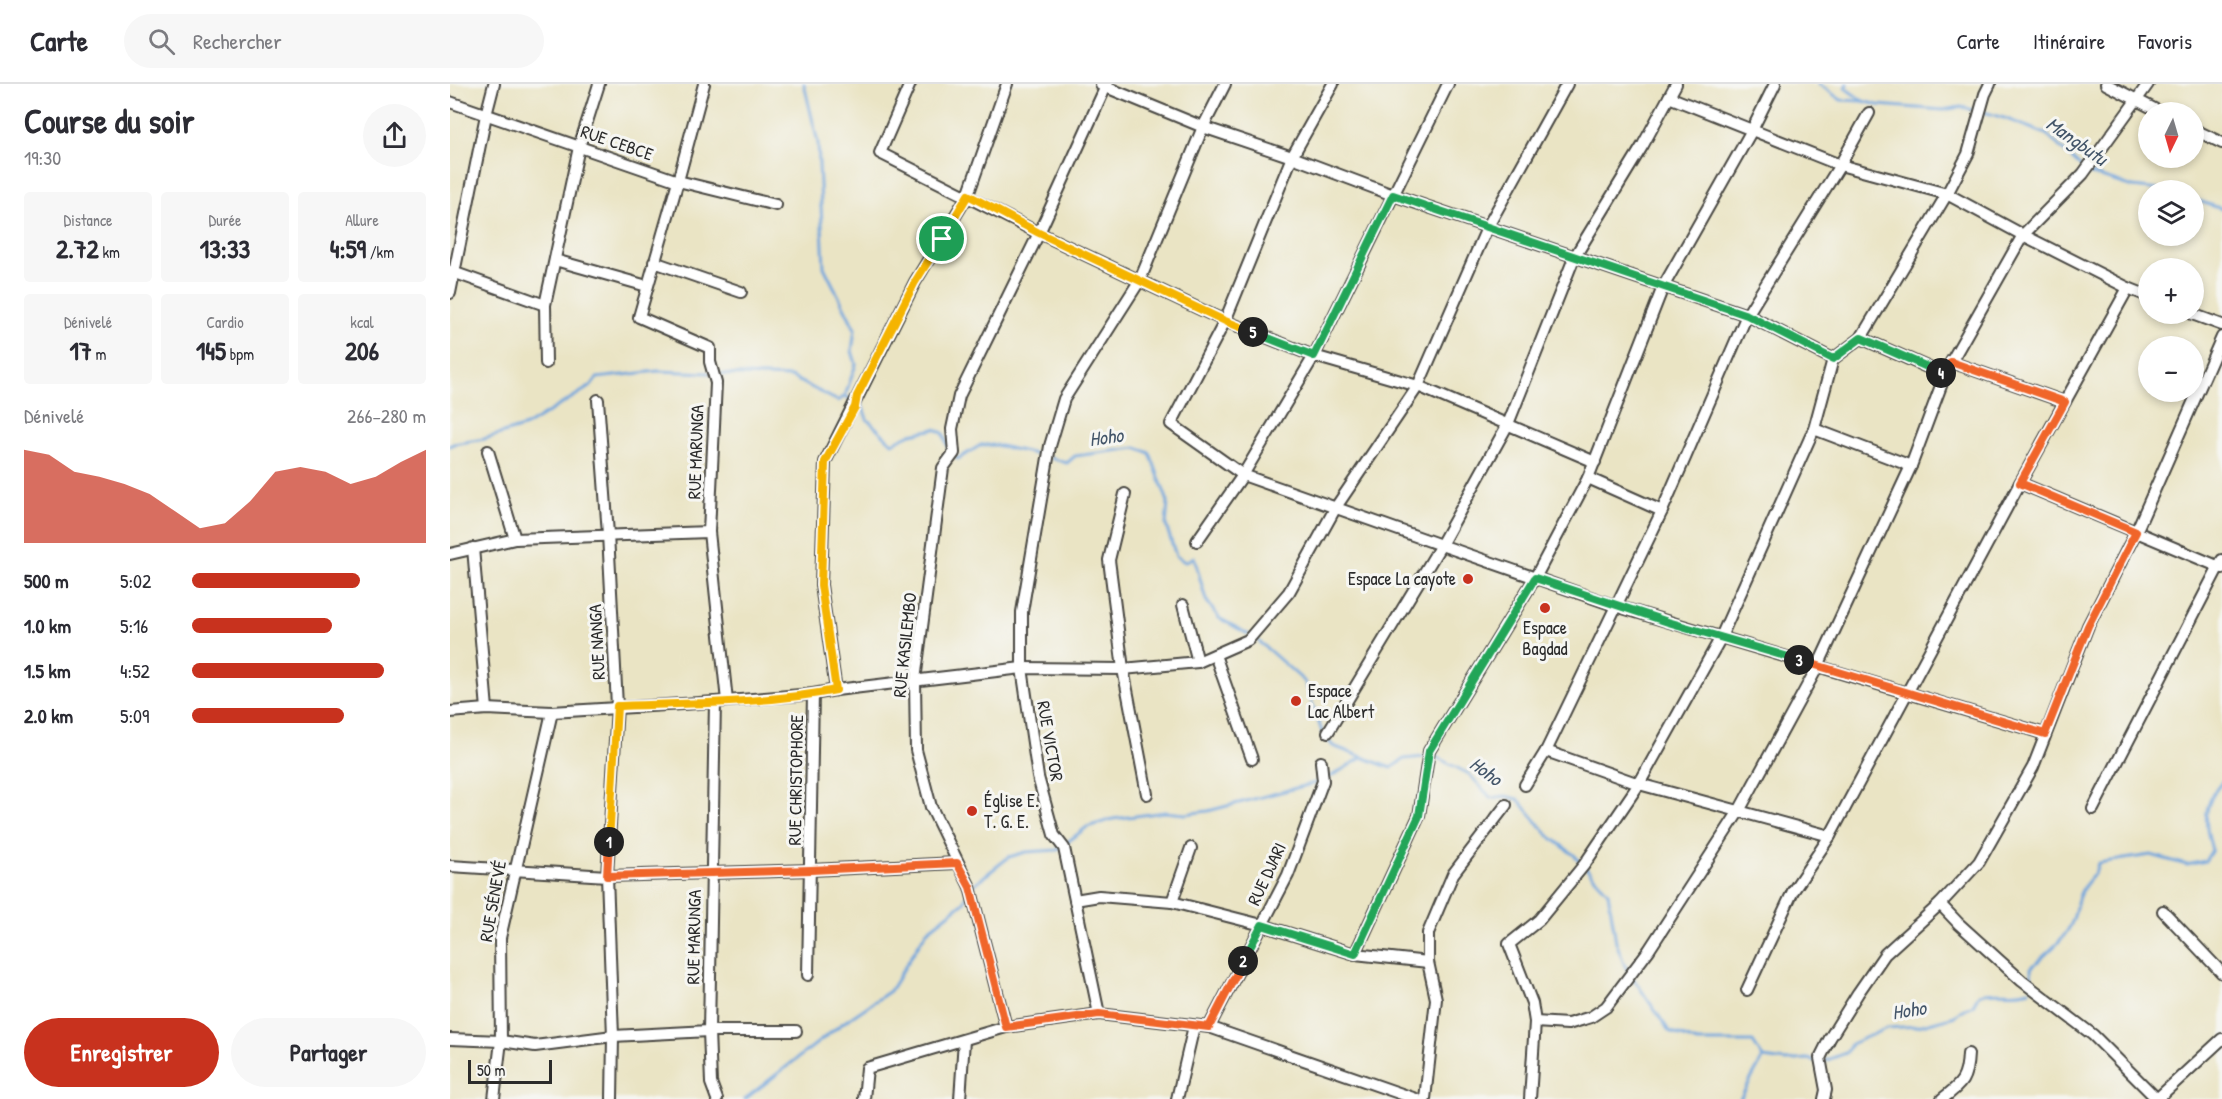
<!DOCTYPE html>
<html lang="fr">
<meta charset="utf-8">
<style>
:root{--surface:#fff;--page:#f7f7f7;--text:#2b2b33;--muted:#7c7c81;--line:#e1e1e2;--accent:#c8321e}
body{margin:0;font-family:"Patrick Hand",sans-serif;background:var(--page);color:var(--text);height:100vh;display:flex;flex-direction:column;font-size:22px;white-space:nowrap}
*{box-sizing:border-box;margin:0}
p{font-size:20px;color:var(--muted)}
.icon{flex:none;width:33px;height:33px;fill:none;stroke:currentColor;stroke-width:2;stroke-linecap:round;stroke-linejoin:round}
.map{position:relative;flex:1;overflow:hidden}
.details{display:flex;flex-direction:column;background:var(--surface);width:450px}
.details>*{flex:none}
.needle{width:39px;rotate:185deg}
.tools{position:absolute;left:1688px;top:18px;display:grid;gap:12px}
.tools a{display:grid;place-items:center;width:66px;height:66px;border-radius:50%;background:var(--surface);box-shadow:0 3px 9px #0003;font-size:30px}
.scale{position:absolute;left:18px;bottom:15px;width:84px;box-sizing:border-box;padding-left:6px;border:3px solid #2b2b2b;border-top:0;font-size:16px;line-height:21px;white-space:nowrap;color:#2b2b2b;-webkit-text-stroke:4px #f6f6f2;paint-order:stroke}
.pin{position:absolute;display:grid;place-items:center;width:51px;height:51px;color:#fff;margin:-26px;border:3px solid #fff;border-radius:50%;box-shadow:0 2px 6px #0007}
.km{position:absolute;width:30px;height:30px;margin:-15px;border-radius:50%;background:#222;color:#fff;font-size:16px;line-height:30px;text-align:center}
.round{display:grid;place-items:center;flex:none;width:63px;height:63px;border-radius:32px;background:var(--page)}
.headline{display:flex;align-items:center;justify-content:space-between;height:102px;padding:0 24px}
h1{font-size:33px;font-weight:800;line-height:45px}
.stats{display:grid;grid-template-columns:repeat(3,1fr);gap:9px;height:102px;padding:6px 24px}
.stats div{display:grid;align-content:center;border-radius:6px;background:var(--page);text-align:center}
.stats b{font-size:26px;font-weight:800}
.stats small{font-size:16px;font-weight:400}
.stats p{font-size:16px}
.chart{height:168px;padding:12px 24px}
.chart p{display:flex;justify-content:space-between}
.chart svg{width:100%;height:108px;margin-top:6px;fill:var(--accent);opacity:.7}
.cta{display:flex;gap:12px;margin-top:auto;padding:12px 24px}
.cta a{flex:1;height:69px;border-radius:36px;background:var(--accent);color:#fff;font-size:24px;font-weight:800;line-height:69px;text-align:center}
.cta a+a{background:var(--page);color:var(--text)}
ul{padding:0 24px;list-style:none;font-size:20px}
li{display:grid;grid-template-columns:96px 72px 1fr;align-items:center;height:45px}
li i{height:15px;border-radius:8px;background:var(--accent)}
header{display:flex;align-items:center;gap:36px;box-sizing:border-box;height:84px;padding:0 30px;background:var(--surface);border-bottom:2px solid var(--line)}
header strong{font-size:28px}
nav{display:flex;gap:33px;margin-inline-start:auto;font-size:21px}
.search{width:420px;height:54px;background:var(--page);display:flex;align-items:center;gap:15px;box-sizing:border-box;padding:0 21px;border-radius:33px;color:var(--muted);font-size:22px}
main{display:flex;flex:1;min-height:0}
.map>svg:first-child{display:block}
.lines{fill:none;stroke-linecap:round;stroke-linejoin:round}
.stream{stroke:#6fa4dc;stroke-width:3}
.minor-casing{stroke:#484742;stroke-width:14}
.minor{stroke:#fff;stroke-width:10}
.split-1-casing{stroke:#fff;stroke-width:12}
.split-2-casing{stroke:#fff;stroke-width:12}
.split-3-casing{stroke:#fff;stroke-width:12}
.split-4-casing{stroke:#fff;stroke-width:12}
.split-5-casing{stroke:#fff;stroke-width:12}
.split-6-casing{stroke:#fff;stroke-width:12}
.split-1{stroke:#f5b400;stroke-width:8}
.split-2{stroke:#f0652b;stroke-width:8}
.split-3{stroke:#22a559;stroke-width:8}
.split-4{stroke:#f0652b;stroke-width:8}
.split-5{stroke:#22a559;stroke-width:8}
.split-6{stroke:#f5b400;stroke-width:8}
.poi-dot{fill:#c8321e;stroke:#f6f6f2;stroke-width:2}
.labels{text-anchor:middle;stroke-width:6;stroke-linejoin:round;paint-order:stroke}
.street-label{font-size:18px;fill:#2b2b2b;stroke:#f6f6f2}
.poi-label{font-size:18px;fill:#2b2b2b;stroke:#f6f6f2;text-anchor:start}
.water-label{font-size:20px;font-style:italic;fill:#435569;stroke:#f6f6f2}
</style>
<header>
<strong>Carte</strong>
<div class="search"><svg class="icon" aria-label="search" viewBox="0 0 24 24"><circle cx="10" cy="10" r="6"/><path d="M15 15l6 6"/></svg>Rechercher</div>
<nav><a>Carte</a><a>Itinéraire</a><a>Favoris</a></nav>
</header>
<main>
<section class="details">
<div class="headline"><div><h1>Course du soir</h1><p>19:30</p></div><a class="round"><svg class="icon" aria-label="share" viewBox="0 0 24 24"><path d="M12 15V3M7 8l5-5 5 5M5 13v7h14v-7"/></svg></a></div>
<div class="stats">
<div><p>Distance</p><b>2.72<small> km</small></b></div>
<div><p>Durée</p><b>13:33</b></div>
<div><p>Allure</p><b>4:59<small> /km</small></b></div>
</div>
<div class="stats">
<div><p>Dénivelé</p><b>17<small> m</small></b></div>
<div><p>Cardio</p><b>145<small> bpm</small></b></div>
<div><p>kcal</p><b>206</b></div>
</div>
<div class="chart"><p><span>Dénivelé</span>266–280 m</p>
<svg viewBox="0 0 160 44" preserveAspectRatio="none"><path d="M0 44V6L10 8L20 15L30 17L40 20L50 24L60 31L70 38L80 36L90 27L100 15L110 13L120 15L130 20L140 17L150 11L160 6V44z"/></svg>
</div>
<ul>
<li><b>500 m</b>5:02<i style="width:72%"></i></li>
<li><b>1.0 km</b>5:16<i style="width:60%"></i></li>
<li><b>1.5 km</b>4:52<i style="width:82%"></i></li>
<li><b>2.0 km</b>5:09<i style="width:65%"></i></li>
</ul>
<div class="cta"><a>Enregistrer</a><a>Partager</a></div>
</section>
<div class="map">
<svg width="1772" height="1015" viewBox="0 0 1772 1015">
<rect width="100%" height="100%" fill="#f6f6f2"/>
<filter id="ink" filterUnits="userSpaceOnUse"><feTurbulence type="fractalNoise" baseFrequency=".0167" numOctaves="2"/><feDisplacementMap in="SourceGraphic" scale="12" xChannelSelector="R" yChannelSelector="G"/><feConvolveMatrix kernelMatrix="1 2 1 2 8 2 1 2 1" color-interpolation-filters="sRGB"/></filter>
<filter id="wash" filterUnits="userSpaceOnUse"><feTurbulence type="fractalNoise" baseFrequency=".008" numOctaves="4" result="noise"/><feDisplacementMap in="SourceGraphic" scale="24" xChannelSelector="R" yChannelSelector="G"/><feGaussianBlur stdDeviation="1.35" result="paint"/><feColorMatrix in="noise" values="0 0 0 0 0 0 0 0 0 0 0 0 0 0 0 0 0 1.4 0 .05"/><feComposite in="paint" operator="in"/></filter>
<g filter="url(#wash)">
<rect width="100%" height="100%" fill="#eae4c4"/>
<g class="lines">
<!-- stream -->
<g class="stream">
<path d="M 354,0 L 368,59 L 374,183 L 405,245 L 402,267 L 406,280 L 395,312"/>
<path d="M 1369,0 L 1391,16 L 1412,17"/>
<path d="M 1397,0 L 1395,4 L 1413,17 L 1428,21 L 1493,26 L 1511,23 L 1528,27"/>
<path d="M 1534,28 L 1554,34 L 1596,50 L 1633,85"/>
<path d="M 1638,89 L 1683,103 L 1709,106"/>
<path d="M 1743,115 L 1772,125"/>
<path d="M 267,290 L 341,293 L 388,317 L 395,312"/>
<path d="M 395,312 L 412,321 L 417,335 L 442,359 L 461,350 L 485,345 L 493,349 L 499,366"/>
<path d="M 0,362 L 3,360 L 34,355 L 76,342 L 141,302 L 147,294 L 208,287 L 260,289"/>
<path d="M 505,373 L 508,375 L 531,361 L 546,361 L 594,372"/>
<path d="M 601,374 L 617,379 L 625,372 L 686,364 L 700,369 L 718,418 L 716,441 L 726,472 L 735,478 L 744,473 L 756,516 L 769,534 L 798,550"/>
<path d="M 804,553 L 855,598 L 873,651 L 883,662 L 941,684 L 954,675 L 974,673"/>
<path d="M 981,672 L 984,672 L 1019,690 L 1041,714 L 1055,712 L 1068,715 L 1098,751 L 1124,771 L 1158,808 L 1166,858 L 1175,882 L 1219,947 L 1247,958 L 1303,958 L 1313,974"/>
<path d="M 875,696 L 913,673"/>
<path d="M 522,802 L 559,773 L 576,768 L 607,766 L 637,743 L 663,735 L 715,728 L 735,730 L 758,727 L 869,698"/>
<path d="M 1582,902 L 1581,884 C 1594,871 1615,856 1622,838 C 1627,826 1625,815 1634,803 C 1640,794 1646,791 1648,779 L 1701,771 L 1737,781 L 1755,777 L 1762,766 C 1754,739 1752,721 1772,698"/>
<path d="M 1313,974 L 1336,977 L 1356,975 L 1368,977"/>
<path d="M 1374,977 L 1396,969 L 1401,960 L 1437,944 L 1468,942 L 1505,932 L 1512,926 L 1523,921 L 1529,910 C 1546,905 1562,912 1579,906"/>
<path d="M 295,1015 L 393,939 L 440,907 L 477,847 L 514,818 L 517,810"/>
<path d="M 1290,1015 L 1313,974"/>
</g>
</g>
</g>
<g filter="url(#ink)">
<g class="lines">
<!-- minor casing -->
<g class="minor-casing">
<g id="minor">
<path d="M 254,0 L 228,97 L 189,233 L 260,264 L 260,278 L 266,299 L 259,448 L 277,617"/>
<path d="M 460,0 L 430,69 L 589,149 L 775,237 L 864,272 L 968,302 L 1145,378"/>
<path d="M 883,0 L 842,73 L 775,237 L 721,340 L 793,391 L 991,461 L 1166,522 L 1595,650"/>
<path d="M 1656,0 L 1710,28"/>
<path d="M 651,1 L 753,43 L 842,73 L 943,111 L 1297,231 L 1383,275"/>
<path d="M 1219,13 L 1390,81 L 1497,110 L 1573,151 L 1678,204 L 1698,212"/>
<path d="M 0,18 L 228,97 L 326,121"/>
<path d="M 1743,45 L 1772,59"/>
<path d="M 105,176 L 197,202"/>
<path d="M 204,178 L 291,208"/>
<path d="M 0,187 L 95,221"/>
<path d="M 0,209 L 36,31 L 44,0"/>
<path d="M 1742,230 L 1772,241"/>
<path d="M 1411,254 L 1495,291"/>
<path d="M 1501,278 L 1615,318"/>
<path d="M 96,279 L 95,221 L 129,63 L 149,0"/>
<path d="M 148,316 L 158,450 L 167,622 L 157,792 L 163,952 L 162,1015"/>
<path d="M 1364,345 L 1461,382"/>
<path d="M 38,367 L 65,455"/>
<path d="M 1138,394 L 1212,427"/>
<path d="M 1570,399 L 1772,484"/>
<path d="M 675,410 L 659,476 L 673,585 L 697,710"/>
<path d="M 747,457 L 793,391 L 864,272 L 998,0"/>
<path d="M 23,464 L 37,625"/>
<path d="M 0,470 L 65,455 L 259,448"/>
<path d="M 733,521 L 748,578"/>
<path d="M 765,571 L 802,675"/>
<path d="M 386,606 L 371,501 L 375,378 L 465,198 L 518,111 L 557,0"/>
<path d="M 265,618 L 259,947 L 261,999 L 267,1015"/>
<path d="M 0,628 L 37,625 L 102,628 L 265,618 L 363,610 L 386,606 L 572,584 L 673,585 L 748,578 L 798,556 L 839,508 L 886,423 L 968,302 L 1037,144 L 1117,0"/>
<path d="M 878,648 L 991,461 L 1058,340 L 1124,174 L 1193,61 L 1226,0"/>
<path d="M 1096,667 L 1189,700 L 1380,752"/>
<path d="M 1075,701 L 1096,667 L 1212,427 L 1297,231 L 1390,81 L 1419,29"/>
<path d="M 1643,725 L 1772,476"/>
<path d="M 0,782 L 157,792 L 361,786 L 507,779"/>
<path d="M 625,816 L 649,812 L 722,818 L 812,841 L 905,870 L 978,878"/>
<path d="M 722,818 L 741,764"/>
<path d="M 1490,820 L 1509,840 L 1572,897 L 1643,951 L 1707,1015"/>
<path d="M 1713,827 L 1772,889"/>
<path d="M 905,870 L 969,732 L 979,667 L 1085,494 L 1138,394 L 1213,203 L 1302,46 L 1325,0"/>
<path d="M 358,891 L 363,610"/>
<path d="M 1297,906 L 1343,807 L 1380,752 L 1570,399 L 1678,204"/>
<path d="M 649,930 L 614,764 L 604,751 L 588,693 L 572,584 L 572,528 L 600,362 L 614,315 L 690,196 L 753,43 L 775,0"/>
<path d="M 1085,938 L 1118,940 L 1141,933 L 1156,923 L 1199,866 L 1289,727 L 1368,582 L 1461,382 L 1495,291 L 1501,278 L 1573,151 L 1633,90 L 1698,0"/>
<path d="M 556,943 L 520,803 L 481,723 L 466,666 L 465,596 L 493,384 L 504,369 L 502,345 L 509,312 L 589,149 L 657,0"/>
<path d="M 759,943 L 838,791 L 873,697 L 871,678"/>
<path d="M 0,955 L 51,957 L 85,962 L 163,952 L 259,947 L 346,947"/>
<path d="M 44,1015 L 51,957 L 50,854 L 102,628"/>
<path d="M 414,1015 L 417,984 L 556,943 L 649,930 L 759,943 L 966,1015"/>
<path d="M 510,1015 L 514,956"/>
<path d="M 727,1015 L 744,942"/>
<path d="M 975,1015 L 986,915 L 978,878 L 978,849 L 1003,790 L 1056,721"/>
<path d="M 1080,1015 L 1085,938 L 1082,919 L 1059,860 L 1089,836 L 1134,781 L 1189,700 L 1270,555 L 1364,345 L 1383,275 L 1411,254 L 1497,110 L 1518,70 L 1535,10 L 1540,0"/>
<path d="M 1374,1015 L 1376,1006 L 1370,974 L 1380,954 L 1408,909 L 1435,870 L 1490,820 L 1529,778 L 1583,683 L 1638,542 L 1686,448 L 1772,253"/>
<path d="M 1492,1015 C 1512,1000 1517,995 1518,970"/>
<path d="M 1707,1015 L 1772,955"/>
</g>
</g>
<!-- minor -->
<use href="#minor" class="minor"/>
</g>
</g>
<g class="lines" filter="url(#ink)">
<!-- split-1 casing -->
<g class="split-1-casing">
<path id="split-1" d="M 159,758 L 167,622 C 239,619 314,620 386,606 L 371,501 L 375,378 L 405,323 L 407,312 L 465,198 L 492,155"/>
</g>
<!-- split-2 casing -->
<g class="split-2-casing">
<path id="split-2" d="M 159,758 L 157,792 L 361,786 L 507,779 L 520,803 L 556,943 L 649,930 L 759,943 L 793,877"/>
</g>
<!-- split-3 casing -->
<g class="split-3-casing">
<path id="split-3" d="M 793,877 L 812,841 L 905,870 L 969,732 L 979,667 L 1085,494 L 1218,538 L 1349,576"/>
</g>
<!-- split-4 casing -->
<g class="split-4-casing">
<path id="split-4" d="M 1349,576 L 1595,650 L 1638,542 L 1686,448 L 1570,399 L 1615,318 L 1501,278 L 1495,291 L 1491,289"/>
</g>
<!-- split-5 casing -->
<g class="split-5-casing">
<path id="split-5" d="M 803,248 L 864,272 L 943,111 L 1297,231 L 1383,275 L 1411,254 L 1491,289"/>
</g>
<!-- split-6 casing -->
<g class="split-6-casing">
<path id="split-6" d="M 492,155 L 518,111 L 589,149 L 775,237 L 803,248"/>
</g>
<!-- split-1 -->
<use href="#split-1" class="split-1"/>
<!-- split-2 -->
<use href="#split-2" class="split-2"/>
<!-- split-3 -->
<use href="#split-3" class="split-3"/>
<!-- split-4 -->
<use href="#split-4" class="split-4"/>
<!-- split-5 -->
<use href="#split-5" class="split-5"/>
<!-- split-6 -->
<use href="#split-6" class="split-6"/>
</g>
<!-- markers -->
<g class="poi-dot">
<circle cx="1018" cy="495" r="6"/>
<circle cx="1095" cy="524" r="6"/>
<circle cx="846" cy="617" r="6"/>
<circle cx="522" cy="727" r="6"/>
</g>
<g class="labels">
<!-- street labels -->
<g class="street-label">
<text transform="translate(167 59) rotate(19)" y="6">RUE CEBCE</text>
<text transform="translate(246 368) rotate(-88)" y="6">RUE MARUNGA</text>
<text transform="translate(147 558) rotate(-93)" y="6">RUE NANGA</text>
<text transform="translate(455 561) rotate(-84)" y="6">RUE KASILEMBO</text>
<text transform="translate(600 657) rotate(80)" y="6">RUE VICTOR</text>
<text transform="translate(346 696) rotate(-89)" y="6">RUE CHRISTOPHORE</text>
<text transform="translate(817 790) rotate(-65)" y="6">RUE DJARI</text>
<text transform="translate(43 817) rotate(-80)" y="6">RUE SÉNEVÉ</text>
<text transform="translate(244 853) rotate(-89)" y="6">RUE MARUNGA</text>
</g>
<!-- poi labels -->
<g class="poi-label">
<text x="1006" y="501" text-anchor="end">Espace La cayote</text>
<text x="1095" y="550" text-anchor="middle">Espace<tspan x="1095" dy="21">Bagdad</tspan></text>
<text x="858" y="613">Espace<tspan x="858" dy="21">Lac Albert</tspan></text>
<text x="534" y="723">Église E.<tspan x="534" dy="21">T. G. E.</tspan></text>
</g>
<!-- water labels -->
<g class="water-label">
<text transform="translate(1627 57) rotate(35)" y="7">Mangbutu</text>
<text transform="translate(656 353) rotate(-8)" y="7">Hoho</text>
<text transform="translate(1036 687) rotate(36)" y="7">Hoho</text>
<text transform="translate(1459 926) rotate(-9)" y="7">Hoho</text>
</g>
</g>
</svg>
<div class="tools">
<a><svg class="needle" viewBox="-14 -14 28 28"><path d="M0-13l5 13h-10z" fill="#e53935"/><path d="M0 13l5-13h-10z" fill="#7c7c81"/></svg></a>
<a><svg class="icon" aria-label="layers" viewBox="0 0 24 24"><path d="M12 4l9 5-9 5-9-5zM3 14l9 5 9-5"/></svg></a>
<a>+</a>
<a>−</a>
</div>
<div class="scale">50 m</div>
<div class="pin" style="left:492px;top:155px;background:#1e9e55"><svg class="icon" aria-label="arrive" viewBox="0 0 24 24"><path d="M6 21V4h12l-3 4 3 4H6"/></svg></div>
<b class="km" style="left:159px;top:758px">1</b>
<b class="km" style="left:793px;top:877px">2</b>
<b class="km" style="left:1349px;top:576px">3</b>
<b class="km" style="left:1491px;top:289px">4</b>
<b class="km" style="left:803px;top:248px">5</b>
</div>
</main>
